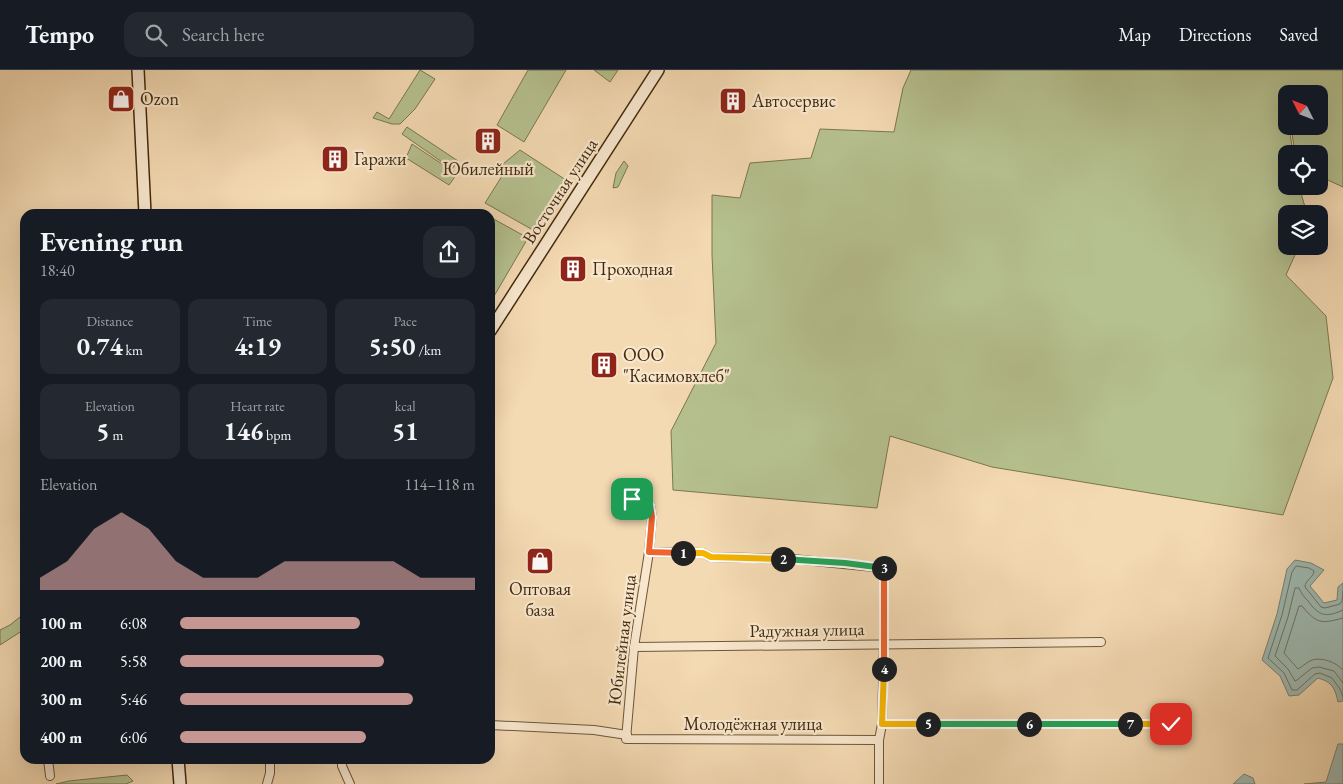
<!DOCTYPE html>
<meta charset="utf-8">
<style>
:root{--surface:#171b24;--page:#242831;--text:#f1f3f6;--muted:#9ea1a6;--line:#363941;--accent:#c59692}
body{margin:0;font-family:"EB Garamond",serif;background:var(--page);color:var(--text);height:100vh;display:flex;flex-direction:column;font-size:19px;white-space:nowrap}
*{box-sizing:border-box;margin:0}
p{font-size:16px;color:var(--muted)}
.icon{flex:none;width:28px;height:28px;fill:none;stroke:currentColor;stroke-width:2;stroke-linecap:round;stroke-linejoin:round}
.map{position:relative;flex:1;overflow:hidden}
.details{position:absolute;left:20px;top:139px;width:475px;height:555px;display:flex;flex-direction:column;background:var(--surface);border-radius:15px;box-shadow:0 5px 20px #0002}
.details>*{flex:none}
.needle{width:32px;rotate:312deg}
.controls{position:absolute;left:1278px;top:15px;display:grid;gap:10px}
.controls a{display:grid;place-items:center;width:50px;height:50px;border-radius:10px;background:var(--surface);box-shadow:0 5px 20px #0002;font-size:25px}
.pin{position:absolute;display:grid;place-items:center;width:42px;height:42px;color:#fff;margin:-21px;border-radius:10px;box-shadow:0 2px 8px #0006}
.km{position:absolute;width:25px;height:25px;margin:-12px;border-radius:50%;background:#222;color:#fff;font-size:14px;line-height:25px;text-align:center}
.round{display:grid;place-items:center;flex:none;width:52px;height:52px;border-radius:15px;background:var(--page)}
.headline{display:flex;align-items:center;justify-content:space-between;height:85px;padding:0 20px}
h1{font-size:28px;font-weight:700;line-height:38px}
.stats{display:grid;grid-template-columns:repeat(3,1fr);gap:8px;height:85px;padding:5px 20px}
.stats div{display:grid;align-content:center;border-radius:12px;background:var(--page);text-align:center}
.stats b{font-size:25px;font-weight:700}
.stats small{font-size:14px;font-weight:400}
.stats p{font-size:14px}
.chart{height:140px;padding:10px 20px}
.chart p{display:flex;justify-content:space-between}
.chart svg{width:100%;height:90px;margin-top:5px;fill:var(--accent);opacity:.7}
ul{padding:0 20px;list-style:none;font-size:16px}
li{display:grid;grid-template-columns:80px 60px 1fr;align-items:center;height:38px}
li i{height:12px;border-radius:6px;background:var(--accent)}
header{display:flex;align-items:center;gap:30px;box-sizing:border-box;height:70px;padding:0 25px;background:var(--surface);border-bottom:1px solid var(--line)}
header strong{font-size:24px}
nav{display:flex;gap:28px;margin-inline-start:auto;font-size:18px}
.search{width:350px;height:45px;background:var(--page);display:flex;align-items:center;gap:12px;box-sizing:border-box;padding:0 18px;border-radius:15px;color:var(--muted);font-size:19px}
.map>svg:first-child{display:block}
.green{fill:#b6c190;stroke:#7c764e}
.water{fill:#9dbab4;stroke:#798071}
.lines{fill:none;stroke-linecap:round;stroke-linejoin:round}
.shore{stroke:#707260;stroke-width:1}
.minor-casing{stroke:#6e5636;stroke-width:10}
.secondary-casing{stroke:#422a0c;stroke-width:14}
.minor{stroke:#f8e7ce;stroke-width:8}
.secondary{stroke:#f8e7ce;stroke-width:11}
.split-1-casing{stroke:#fff;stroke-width:10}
.split-2-casing{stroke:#fff;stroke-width:10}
.split-3-casing{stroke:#fff;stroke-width:10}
.split-4-casing{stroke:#fff;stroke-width:10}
.split-5-casing{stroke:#fff;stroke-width:10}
.split-6-casing{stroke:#fff;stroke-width:10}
.split-7-casing{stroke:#fff;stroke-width:10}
.split-8-casing{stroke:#fff;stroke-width:10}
.split-1{stroke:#f0652b;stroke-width:6}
.split-2{stroke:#f5b400;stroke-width:6}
.split-3{stroke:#22a559;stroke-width:6}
.split-4{stroke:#f0652b;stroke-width:6}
.split-5{stroke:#f5b400;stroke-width:6}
.split-6{stroke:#22a559;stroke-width:6}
.split-7{stroke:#22a559;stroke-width:6}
.split-8{stroke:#f5b400;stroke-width:6}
.labels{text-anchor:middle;stroke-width:4.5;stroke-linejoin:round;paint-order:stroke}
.poi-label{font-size:18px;fill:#422a0c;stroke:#f8e7ce;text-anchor:start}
.street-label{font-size:18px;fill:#422a0c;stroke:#f8e7ce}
</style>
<header>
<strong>Tempo</strong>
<div class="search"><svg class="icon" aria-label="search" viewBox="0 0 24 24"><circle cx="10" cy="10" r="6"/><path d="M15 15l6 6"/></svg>Search here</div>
<nav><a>Map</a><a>Directions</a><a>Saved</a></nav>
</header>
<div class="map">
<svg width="1343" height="714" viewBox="0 0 1343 714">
<rect width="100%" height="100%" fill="#f4dab3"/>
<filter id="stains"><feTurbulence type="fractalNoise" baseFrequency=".004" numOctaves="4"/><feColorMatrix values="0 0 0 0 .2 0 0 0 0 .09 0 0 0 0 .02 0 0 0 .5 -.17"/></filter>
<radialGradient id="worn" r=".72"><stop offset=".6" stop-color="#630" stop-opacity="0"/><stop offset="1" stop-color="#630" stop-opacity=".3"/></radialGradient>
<!-- green -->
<g class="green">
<path d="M 420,0 L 435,9 L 415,39 L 400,54 L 392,54 L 373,48 L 377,42 L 389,49 Z"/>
<path d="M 528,0 L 566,0 L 524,72 L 497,55 Z"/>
<path d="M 594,0 L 618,0 L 610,12 Z"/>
<path d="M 911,0 L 1343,0 L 1343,117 L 1319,106 L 1319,84 L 1295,84 L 1291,56 L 1319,56 L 1319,24 L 1286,24 L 1286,56 L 1289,56 L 1293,84 L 1286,84 L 1286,116 L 1299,116 L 1307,144 L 1286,144 L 1286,176 L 1299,176 L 1286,205 L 1326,246 L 1333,308 L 1283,445 L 992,397 L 890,366 L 877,438 L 673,420 L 671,361 L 716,273 L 712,185 L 712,125 L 740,128 L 750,93 L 811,88 L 820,59 L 894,62 L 903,18 Z"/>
<path d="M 407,57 L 458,91 L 452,99 L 402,64 Z"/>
<path d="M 412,74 L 457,104 L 449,115 L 406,88 Z"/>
<path d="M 520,80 L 566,110 L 533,160 L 485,133 L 507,98 L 503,94 Z"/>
<path d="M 624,91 L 628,96 L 618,117 L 613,118 L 616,103 Z"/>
<path d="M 490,147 L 528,168 L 490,233 Z"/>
<path d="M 25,543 L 25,559 L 0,575 L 0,560 L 10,555 Z"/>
<path d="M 127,705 L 133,711 L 126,714 L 56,714 L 69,711 Z"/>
</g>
<!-- water -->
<g class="water">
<path d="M 1295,490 L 1311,493 L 1324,500 L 1310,516 L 1324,533 L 1337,530 L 1338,517 L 1343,513 L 1343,631 L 1338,632 C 1335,618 1332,612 1318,608 L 1299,625 L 1289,626 L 1280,606 L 1262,590 L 1277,544 L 1287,499 Z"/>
<path d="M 1338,674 L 1343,674 L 1343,714 L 1304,714 L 1326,712 Z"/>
<path d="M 1244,704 L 1253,708 L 1255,714 L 1233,714 Z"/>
</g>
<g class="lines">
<!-- shore -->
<g class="shore">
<path d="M 1343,521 L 1342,531 L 1340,534 L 1325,538 L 1321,537 L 1305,517 C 1305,510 1314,507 1314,501 L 1309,498 L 1296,496 L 1292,502 L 1282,545 L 1268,588 L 1284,603 L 1292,620 L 1297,620 L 1315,604 L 1320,603 L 1332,608 L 1340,619 L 1343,627"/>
<path d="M 1343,540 C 1326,548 1319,546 1308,531 C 1304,527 1301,523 1299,518 L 1295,518 L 1288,547 L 1275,586 L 1288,599 L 1295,611 L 1297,610 L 1312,598 L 1319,597 L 1334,601 L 1343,613"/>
<path d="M 1343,548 C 1321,554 1317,554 1302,536 L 1299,536 L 1284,583 L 1298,599 C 1303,596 1307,592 1312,590 C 1322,587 1336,592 1343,600"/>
</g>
<!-- minor casing -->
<g class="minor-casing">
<g id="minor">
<path d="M 632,429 L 650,435 L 652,447 L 649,482 L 634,577 L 626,669 L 879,670"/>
<path d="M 649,482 L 703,483 L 711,487 L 793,489 L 884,498 L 884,574 L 882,654 L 879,670 L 879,714"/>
<path d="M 634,577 L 1101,572"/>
<path d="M 882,654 L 1171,654"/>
<path d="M 490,655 L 594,660 L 627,665"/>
<path d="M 48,689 L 50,706"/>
<path d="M 342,689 L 342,696 L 350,714"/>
<path d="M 267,714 L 270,703 L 270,689"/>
</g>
</g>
<!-- secondary casing -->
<g class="secondary-casing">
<g id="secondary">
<path d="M 138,0 L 145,144"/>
<path d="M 490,261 L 658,0"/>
<path d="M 178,689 L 180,714"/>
</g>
</g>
<!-- minor -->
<use href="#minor" class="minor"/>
<!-- secondary -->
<use href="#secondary" class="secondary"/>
</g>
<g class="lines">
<!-- split-1 casing -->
<g class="split-1-casing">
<path id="split-1" d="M 632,429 L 650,435 L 652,447 L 649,482 L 683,483"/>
</g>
<!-- split-2 casing -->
<g class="split-2-casing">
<path id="split-2" d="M 683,483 L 703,483 L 711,487 L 783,489"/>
</g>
<!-- split-3 casing -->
<g class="split-3-casing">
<path id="split-3" d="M 783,489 L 845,493 L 884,498"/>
</g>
<!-- split-4 casing -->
<g class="split-4-casing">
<path id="split-4" d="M 884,599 L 884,498"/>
</g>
<!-- split-5 casing -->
<g class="split-5-casing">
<path id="split-5" d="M 884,599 L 882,654 L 928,654"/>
</g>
<!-- split-6 casing -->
<g class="split-6-casing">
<path id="split-6" d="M 928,654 L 1029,654"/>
</g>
<!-- split-7 casing -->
<g class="split-7-casing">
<path id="split-7" d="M 1029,654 L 1130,654"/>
</g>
<!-- split-8 casing -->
<g class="split-8-casing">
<path id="split-8" d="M 1130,654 L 1171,654"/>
</g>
<!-- split-1 -->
<use href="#split-1" class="split-1"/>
<!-- split-2 -->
<use href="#split-2" class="split-2"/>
<!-- split-3 -->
<use href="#split-3" class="split-3"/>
<!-- split-4 -->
<use href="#split-4" class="split-4"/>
<!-- split-5 -->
<use href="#split-5" class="split-5"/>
<!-- split-6 -->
<use href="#split-6" class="split-6"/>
<!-- split-7 -->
<use href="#split-7" class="split-7"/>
<!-- split-8 -->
<use href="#split-8" class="split-8"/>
</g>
<!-- icons -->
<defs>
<g id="shop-square" transform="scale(1.4375)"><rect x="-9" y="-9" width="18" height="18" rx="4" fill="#8f2418" stroke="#f8e7ce"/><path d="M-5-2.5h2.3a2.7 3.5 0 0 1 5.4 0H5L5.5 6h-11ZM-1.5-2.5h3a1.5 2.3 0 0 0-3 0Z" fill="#fff"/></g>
<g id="building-square" transform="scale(1.4375)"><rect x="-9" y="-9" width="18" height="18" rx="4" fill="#8f2418" stroke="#f8e7ce"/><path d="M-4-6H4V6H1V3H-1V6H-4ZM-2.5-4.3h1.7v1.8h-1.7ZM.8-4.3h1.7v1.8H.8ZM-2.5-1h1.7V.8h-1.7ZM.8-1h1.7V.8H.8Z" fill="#fff"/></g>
</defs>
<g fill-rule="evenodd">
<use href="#shop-square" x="121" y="29"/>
<use href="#building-square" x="733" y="31"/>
<use href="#building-square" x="488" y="71"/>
<use href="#building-square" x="335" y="89"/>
<use href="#building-square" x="573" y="199"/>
<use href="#building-square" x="604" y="295"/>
<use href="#shop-square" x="540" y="491"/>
</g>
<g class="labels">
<!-- poi labels -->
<g class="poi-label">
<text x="140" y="35">Ozon</text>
<text x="752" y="37">Автосервис</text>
<text x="354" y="95">Гаражи</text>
<text x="488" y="105" text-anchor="middle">Юбилейный</text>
<text x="592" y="205">Проходная</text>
<text x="623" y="291">ООО<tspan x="623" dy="21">"Касимовхлеб"</tspan></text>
<text x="540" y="525" text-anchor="middle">Оптовая<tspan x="540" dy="21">база</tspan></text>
</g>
<!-- street labels -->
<g class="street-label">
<text transform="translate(560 121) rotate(-57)" y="6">Восточная улица</text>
<text transform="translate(807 560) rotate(-1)" y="6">Радужная улица</text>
<text transform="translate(622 570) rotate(-83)" y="6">Юбилейная улица</text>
<text x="753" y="660">Молодёжная улица</text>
</g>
</g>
<rect width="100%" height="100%" filter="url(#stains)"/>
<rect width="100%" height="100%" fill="url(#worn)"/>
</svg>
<div class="controls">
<a><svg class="needle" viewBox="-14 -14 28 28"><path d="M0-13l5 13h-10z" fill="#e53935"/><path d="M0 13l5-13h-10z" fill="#9ea1a6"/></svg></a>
<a><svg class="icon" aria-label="locate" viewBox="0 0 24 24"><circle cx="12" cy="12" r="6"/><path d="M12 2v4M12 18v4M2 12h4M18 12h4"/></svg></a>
<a><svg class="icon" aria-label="layers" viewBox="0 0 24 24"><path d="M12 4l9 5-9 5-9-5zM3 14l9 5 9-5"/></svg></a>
</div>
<div class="pin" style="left:632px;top:429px;background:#1e9e55"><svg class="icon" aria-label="arrive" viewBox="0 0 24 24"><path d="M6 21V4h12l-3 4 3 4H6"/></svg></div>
<div class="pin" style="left:1171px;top:654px;background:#d93025"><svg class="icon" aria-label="check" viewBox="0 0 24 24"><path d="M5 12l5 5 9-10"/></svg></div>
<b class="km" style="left:683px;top:483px">1</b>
<b class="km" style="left:783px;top:489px">2</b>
<b class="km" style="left:884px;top:498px">3</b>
<b class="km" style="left:884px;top:599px">4</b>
<b class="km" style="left:928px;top:654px">5</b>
<b class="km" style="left:1029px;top:654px">6</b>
<b class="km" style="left:1130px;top:654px">7</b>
<section class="details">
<div class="headline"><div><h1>Evening run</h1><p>18:40</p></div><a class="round"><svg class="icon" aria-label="share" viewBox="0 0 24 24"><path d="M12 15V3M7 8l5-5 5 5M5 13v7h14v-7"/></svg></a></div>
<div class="stats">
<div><p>Distance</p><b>0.74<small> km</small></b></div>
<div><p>Time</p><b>4:19</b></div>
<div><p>Pace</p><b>5:50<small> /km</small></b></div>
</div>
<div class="stats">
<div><p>Elevation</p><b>5<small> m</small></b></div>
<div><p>Heart rate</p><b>146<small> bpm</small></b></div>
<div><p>kcal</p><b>51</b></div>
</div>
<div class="chart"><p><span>Elevation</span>114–118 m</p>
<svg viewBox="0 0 160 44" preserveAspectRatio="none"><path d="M0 44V38L10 30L20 14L30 6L40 14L50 30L60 38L70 38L80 38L90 30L100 30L110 30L120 30L130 30L140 38L150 38L160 38V44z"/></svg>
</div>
<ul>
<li><b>100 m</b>6:08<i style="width:61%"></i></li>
<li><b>200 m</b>5:58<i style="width:69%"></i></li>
<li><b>300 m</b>5:46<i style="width:79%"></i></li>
<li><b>400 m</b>6:06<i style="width:63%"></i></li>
</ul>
</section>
</div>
